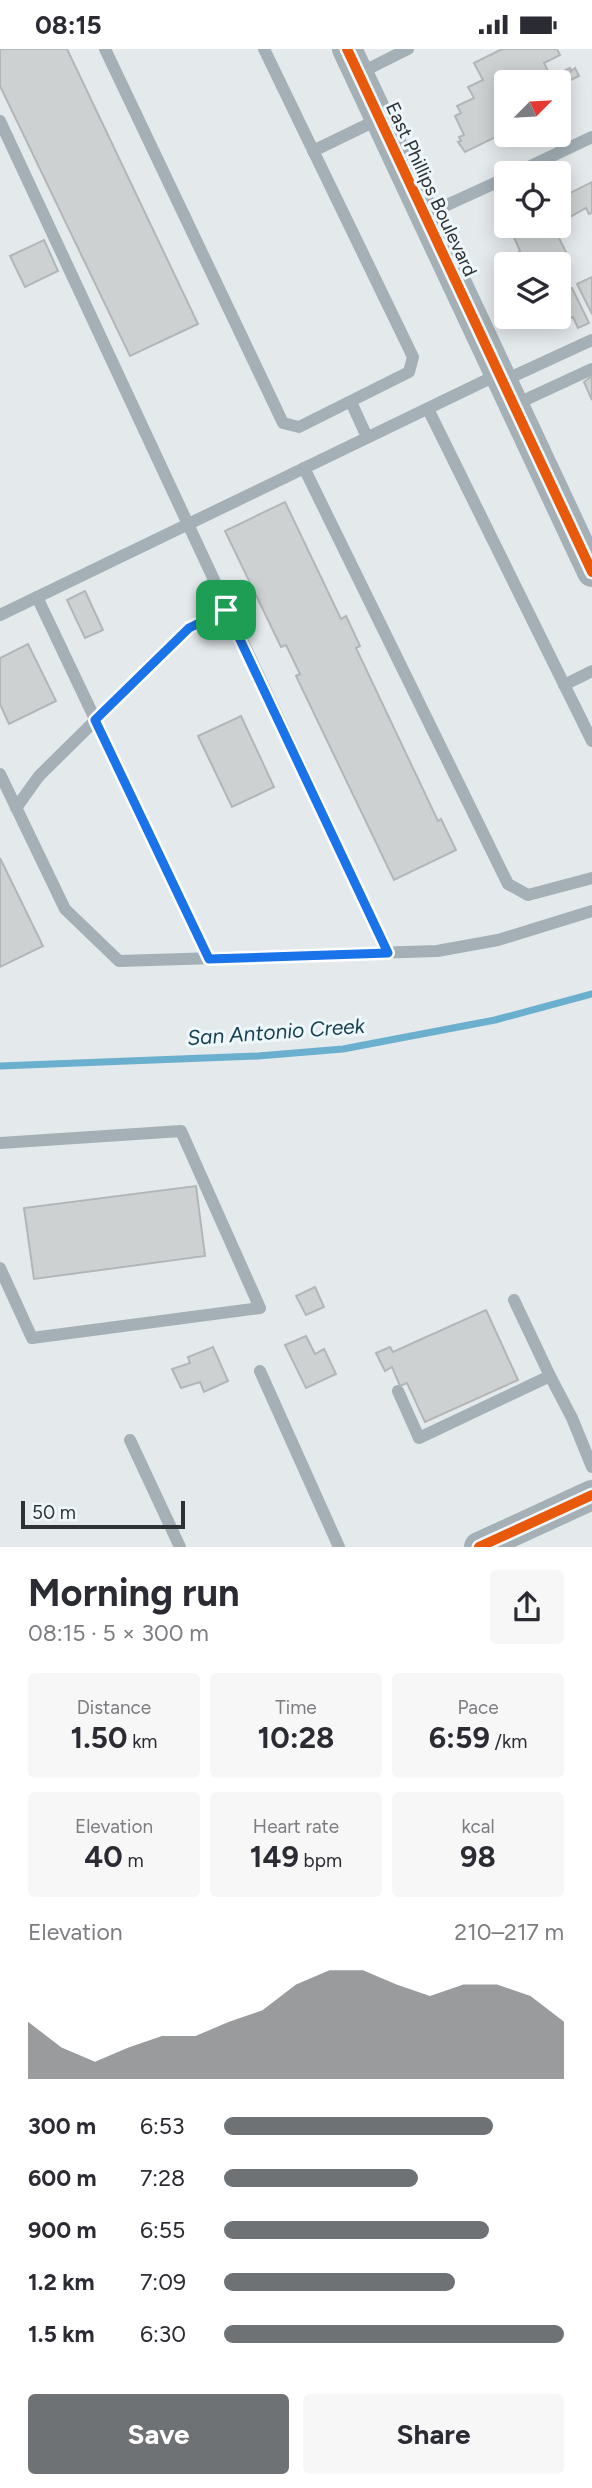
<!DOCTYPE html>
<meta charset="utf-8">
<style>
:root{--surface:#fff;--page:#f7f7f7;--text:#2b2b33;--muted:#7c7c81;--accent:#6e7274}
body{margin:0;font-family:Figtree,sans-serif;background:var(--page);color:var(--text);height:100vh;display:flex;flex-direction:column;font-size:26px;white-space:nowrap}
*{box-sizing:border-box;margin:0}
p{font-size:23px;color:var(--muted)}
.icon{flex:none;width:38px;height:38px;fill:none;stroke:currentColor;stroke-width:2;stroke-linecap:round;stroke-linejoin:round}
.map{position:relative;height:1498px;overflow:hidden}
.panel{display:flex;flex-direction:column;background:var(--surface);flex:1}
.panel>*{flex:none}
.needle{width:46px;rotate:66deg}
.tools{position:absolute;left:494px;top:21px;display:grid;gap:14px}
.tools a{display:grid;place-items:center;width:77px;height:77px;border-radius:7px;background:var(--surface);box-shadow:0 4px 18px #0003;font-size:35px}
.scale{position:absolute;left:21px;bottom:18px;width:164px;box-sizing:border-box;padding-left:7px;border:4px solid #2f3234;border-top:0;font-size:19px;line-height:24px;white-space:nowrap;color:#2f3234;-webkit-text-stroke:5px #eef7fc;paint-order:stroke}
.pin{position:absolute;display:grid;place-items:center;width:60px;height:60px;color:#fff;margin:-30px;border-radius:14px;box-shadow:0 4px 10px #0006}
.round{display:grid;place-items:center;flex:none;width:74px;height:74px;border-radius:7px;background:var(--page)}
.headline{display:flex;align-items:center;justify-content:space-between;height:119px;padding:0 28px}
h1{font-size:38px;font-weight:700;line-height:52px}
.figures{display:grid;grid-template-columns:repeat(3,1fr);gap:10px;height:119px;padding:7px 28px}
.figures div{display:grid;align-content:center;border-radius:7px;background:var(--page);text-align:center}
.figures b{font-size:30px;font-weight:700}
.figures small{font-size:19px;font-weight:400}
.figures p{font-size:19px}
.chart{height:196px;padding:14px 28px}
.chart p{display:flex;justify-content:space-between}
.chart svg{width:100%;height:126px;margin-top:7px;fill:var(--accent);opacity:.7}
.button{display:flex;gap:14px;margin-top:auto;padding:14px 28px}
.button a{flex:1;height:80px;border-radius:7px;background:var(--accent);color:#fff;font-size:28px;font-weight:700;line-height:80px;text-align:center}
.button a+a{background:var(--page);color:var(--text)}
ul{padding:0 28px;list-style:none;font-size:23px}
li{display:grid;grid-template-columns:112px 84px 1fr;align-items:center;height:52px}
li i{height:18px;border-radius:9px;background:var(--accent)}
.status{display:flex;justify-content:space-between;align-items:center;height:49px;padding:0 35px;background:var(--surface);direction:ltr}
.status svg{height:19px;fill:currentColor}
.map>svg:first-child{display:block}
.lines{fill:none;stroke-linecap:round;stroke-linejoin:round}
.stream{stroke:#6ab0ce;stroke-width:7}
.building{fill:#cdd1d2;stroke:#b2b6b8;stroke-width:2}
.service{stroke:#a4b0b6;stroke-width:12}
.tertiary{stroke:#a4b0b6;stroke-width:30}
.cycleway-casing{stroke:#eef7fc;stroke-width:15}
.cycleway{stroke:#e8590c;stroke-width:10}
.route-casing{stroke:#fff;stroke-width:14}
.route{stroke:#1a73e8;stroke-width:9}
.labels{text-anchor:middle;stroke-width:6;stroke-linejoin:round;paint-order:stroke}
.street-label{font-size:19px;fill:#2f3234;stroke:#eef7fc}
.water-label{font-size:21px;font-style:italic;fill:#153f51;stroke:#eef7fc}
</style>
<div class="status"><b>08:15</b><svg viewBox="0 0 49 12"><path d="M0 12V9h3v3zM5 12V6h3v6zM10 12V3h3v9zM15 12V0h3v12zM26 1h20v11H26zM47 4h2v5h-2z"/></svg></div>
<div class="map">
<svg width="592" height="1498" viewBox="0 0 592 1498">
<rect width="100%" height="100%" fill="#e4e9eb"/>
<g class="lines">
<!-- stream -->
<path class="stream" d="M 0,1017 L 258,1007 L 343,1000 L 495,971 L 592,945"/>
</g>
<!-- building -->
<g class="building">
<path d="M 0,0 L 67,0 L 198,275 L 130,307 L 0,37 Z"/>
<path d="M 502,0 L 557,0 L 560,6 L 544,14 L 551,28 L 570,19 L 571,22 L 575,19 L 579,27 L 558,37 L 558,33 L 506,33 L 506,83 L 465,103 L 458,93 L 461,92 L 459,88 L 464,86 L 455,67 L 461,64 L 457,57 L 474,49 L 468,38 L 483,31 L 474,14 Z"/>
<path d="M 558,42 L 567,60 L 558,64 Z"/>
<path d="M 592,133 L 592,164 L 589,165 L 586,159 L 568,169 L 562,170 L 558,165 L 558,150 Z"/>
<path d="M 526,177 L 538,177 L 543,187 L 555,181 L 566,203 L 556,208 L 562,219 L 558,221 L 558,215 L 523,215 L 517,204 L 520,202 L 512,184 Z"/>
<path d="M 44,191 L 58,222 L 25,238 L 10,207 Z"/>
<path d="M 592,228 L 592,265 L 577,235 Z"/>
<path d="M 572,239 L 589,274 L 578,279 L 573,268 L 568,271 L 565,264 L 570,261 L 561,244 Z"/>
<path d="M 592,327 L 592,351 L 584,333 Z"/>
<path d="M 285,453 L 341,570 L 346,567 L 360,597 L 356,599 L 438,772 L 441,770 L 456,801 L 394,831 L 296,627 L 300,625 L 286,596 L 281,598 L 225,482 Z"/>
<path d="M 85,542 L 103,581 L 85,589 L 67,551 Z"/>
<path d="M 28,595 L 56,652 L 9,675 L 0,655 L 0,609 Z"/>
<path d="M 241,667 L 274,738 L 232,758 L 198,687 Z"/>
<path d="M 0,809 L 43,897 L 0,918 Z"/>
<path d="M 196,1137 L 205,1207 L 34,1230 L 24,1159 Z"/>
<path d="M 315,1238 L 324,1258 L 306,1266 L 296,1247 Z"/>
<path d="M 486,1261 L 518,1331 L 425,1373 L 407,1334 L 400,1337 L 392,1318 L 385,1322 L 376,1304 L 390,1298 L 393,1303 Z"/>
<path d="M 306,1287 L 315,1305 L 324,1300 L 336,1325 L 306,1339 L 285,1296 Z"/>
<path d="M 213,1298 L 228,1332 L 204,1343 L 200,1333 L 181,1339 L 172,1320 L 190,1314 L 188,1308 Z"/>
</g>
<g class="lines">
<!-- service -->
<g class="service">
<path d="M 105,0 L 283,374 L 299,378 L 409,323 L 413,308 L 264,0"/>
<path d="M 358,25 L 408,0"/>
<path d="M 0,72 C 130,349 258,627 388,904"/>
<path d="M 313,102 L 379,70"/>
<path d="M 516,124 L 592,88"/>
<path d="M 425,166 L 506,129"/>
<path d="M 503,332 L 592,291"/>
<path d="M 351,353 L 367,388"/>
<path d="M 514,356 L 592,320"/>
<path d="M 428,360 L 592,692"/>
<path d="M 304,419 L 508,835 L 528,846 L 592,829"/>
<path d="M 37,548 L 209,910"/>
<path d="M 0,566 L 499,325"/>
<path d="M 564,636 L 592,622"/>
<path d="M 0,725 L 65,860 L 119,912 L 437,902 L 498,891 L 592,862"/>
<path d="M 16,759 L 39,727 L 189,579 L 226,561"/>
<path d="M 0,1094 L 181,1082 L 260,1259 L 32,1289 L 0,1219"/>
<path d="M 514,1251 L 550,1327"/>
<path d="M 260,1322 L 339,1498"/>
<path d="M 398,1342 L 419,1389 L 550,1327 L 572,1369 L 592,1418"/>
<path d="M 130,1391 L 180,1498"/>
</g>
<!-- tertiary -->
<g class="tertiary">
<path d="M 347,0 L 592,523"/>
<path d="M 479,1498 L 592,1446"/>
</g>
<!-- cycleway casing -->
<g class="cycleway-casing">
<g id="cycleway">
<path d="M 347,0 L 592,523"/>
<path d="M 479,1498 L 592,1446"/>
</g>
</g>
<!-- cycleway -->
<use href="#cycleway" class="cycleway"/>
</g>
<g class="lines">
<!-- route casing -->
<g class="route-casing">
<path id="route" d="M 226,561 L 388,904 L 209,910 L 95,671 L 189,579 Z"/>
</g>
<!-- route -->
<use href="#route" class="route"/>
</g>
<g class="labels">
<!-- street labels -->
<g class="street-label">
<text transform="translate(432 140) rotate(65)" y="7">East Phillips Boulevard</text>
</g>
<!-- water labels -->
<g class="water-label">
<text transform="translate(276 983) rotate(-4)" y="7">San Antonio Creek</text>
</g>
</g>
</svg>
<div class="tools">
<a><svg class="needle" viewBox="-14 -14 28 28"><path d="M0-13l5 13h-10z" fill="#e53935"/><path d="M0 13l5-13h-10z" fill="#7c7c81"/></svg></a>
<a><svg class="icon" aria-label="locate" viewBox="0 0 24 24"><circle cx="12" cy="12" r="6"/><path d="M12 2v4M12 18v4M2 12h4M18 12h4"/></svg></a>
<a><svg class="icon" aria-label="layers" viewBox="0 0 24 24"><path d="M12 4l9 5-9 5-9-5zM3 14l9 5 9-5"/></svg></a>
</div>
<div class="scale">50 m</div>
<div class="pin" style="left:226px;top:561px;background:#1e9e55"><svg class="icon" aria-label="arrive" viewBox="0 0 24 24"><path d="M6 21V4h12l-3 4 3 4H6"/></svg></div>
</div>
<section class="panel">
<div class="headline"><div><h1>Morning run</h1><p>08:15 · 5 × 300 m</p></div><a class="round"><svg class="icon" aria-label="share" viewBox="0 0 24 24"><path d="M12 15V3M7 8l5-5 5 5M5 13v7h14v-7"/></svg></a></div>
<div class="figures">
<div><p>Distance</p><b>1.50<small> km</small></b></div>
<div><p>Time</p><b>10:28</b></div>
<div><p>Pace</p><b>6:59<small> /km</small></b></div>
</div>
<div class="figures">
<div><p>Elevation</p><b>40<small> m</small></b></div>
<div><p>Heart rate</p><b>149<small> bpm</small></b></div>
<div><p>kcal</p><b>98</b></div>
</div>
<div class="chart"><p><span>Elevation</span>210–217 m</p>
<svg viewBox="0 0 160 44" preserveAspectRatio="none"><path d="M0 44V24L10 33L20 38L30 33L40 29L50 29L60 24L70 20L80 11L90 6L100 6L110 11L120 15L130 11L140 11L150 15L160 24V44z"/></svg>
</div>
<ul>
<li><b>300 m</b>6:53<i style="width:79%"></i></li>
<li><b>600 m</b>7:28<i style="width:57%"></i></li>
<li><b>900 m</b>6:55<i style="width:78%"></i></li>
<li><b>1.2 km</b>7:09<i style="width:68%"></i></li>
<li><b>1.5 km</b>6:30<i style="width:100%"></i></li>
</ul>
<div class="button"><a>Save</a><a>Share</a></div>
</section>
